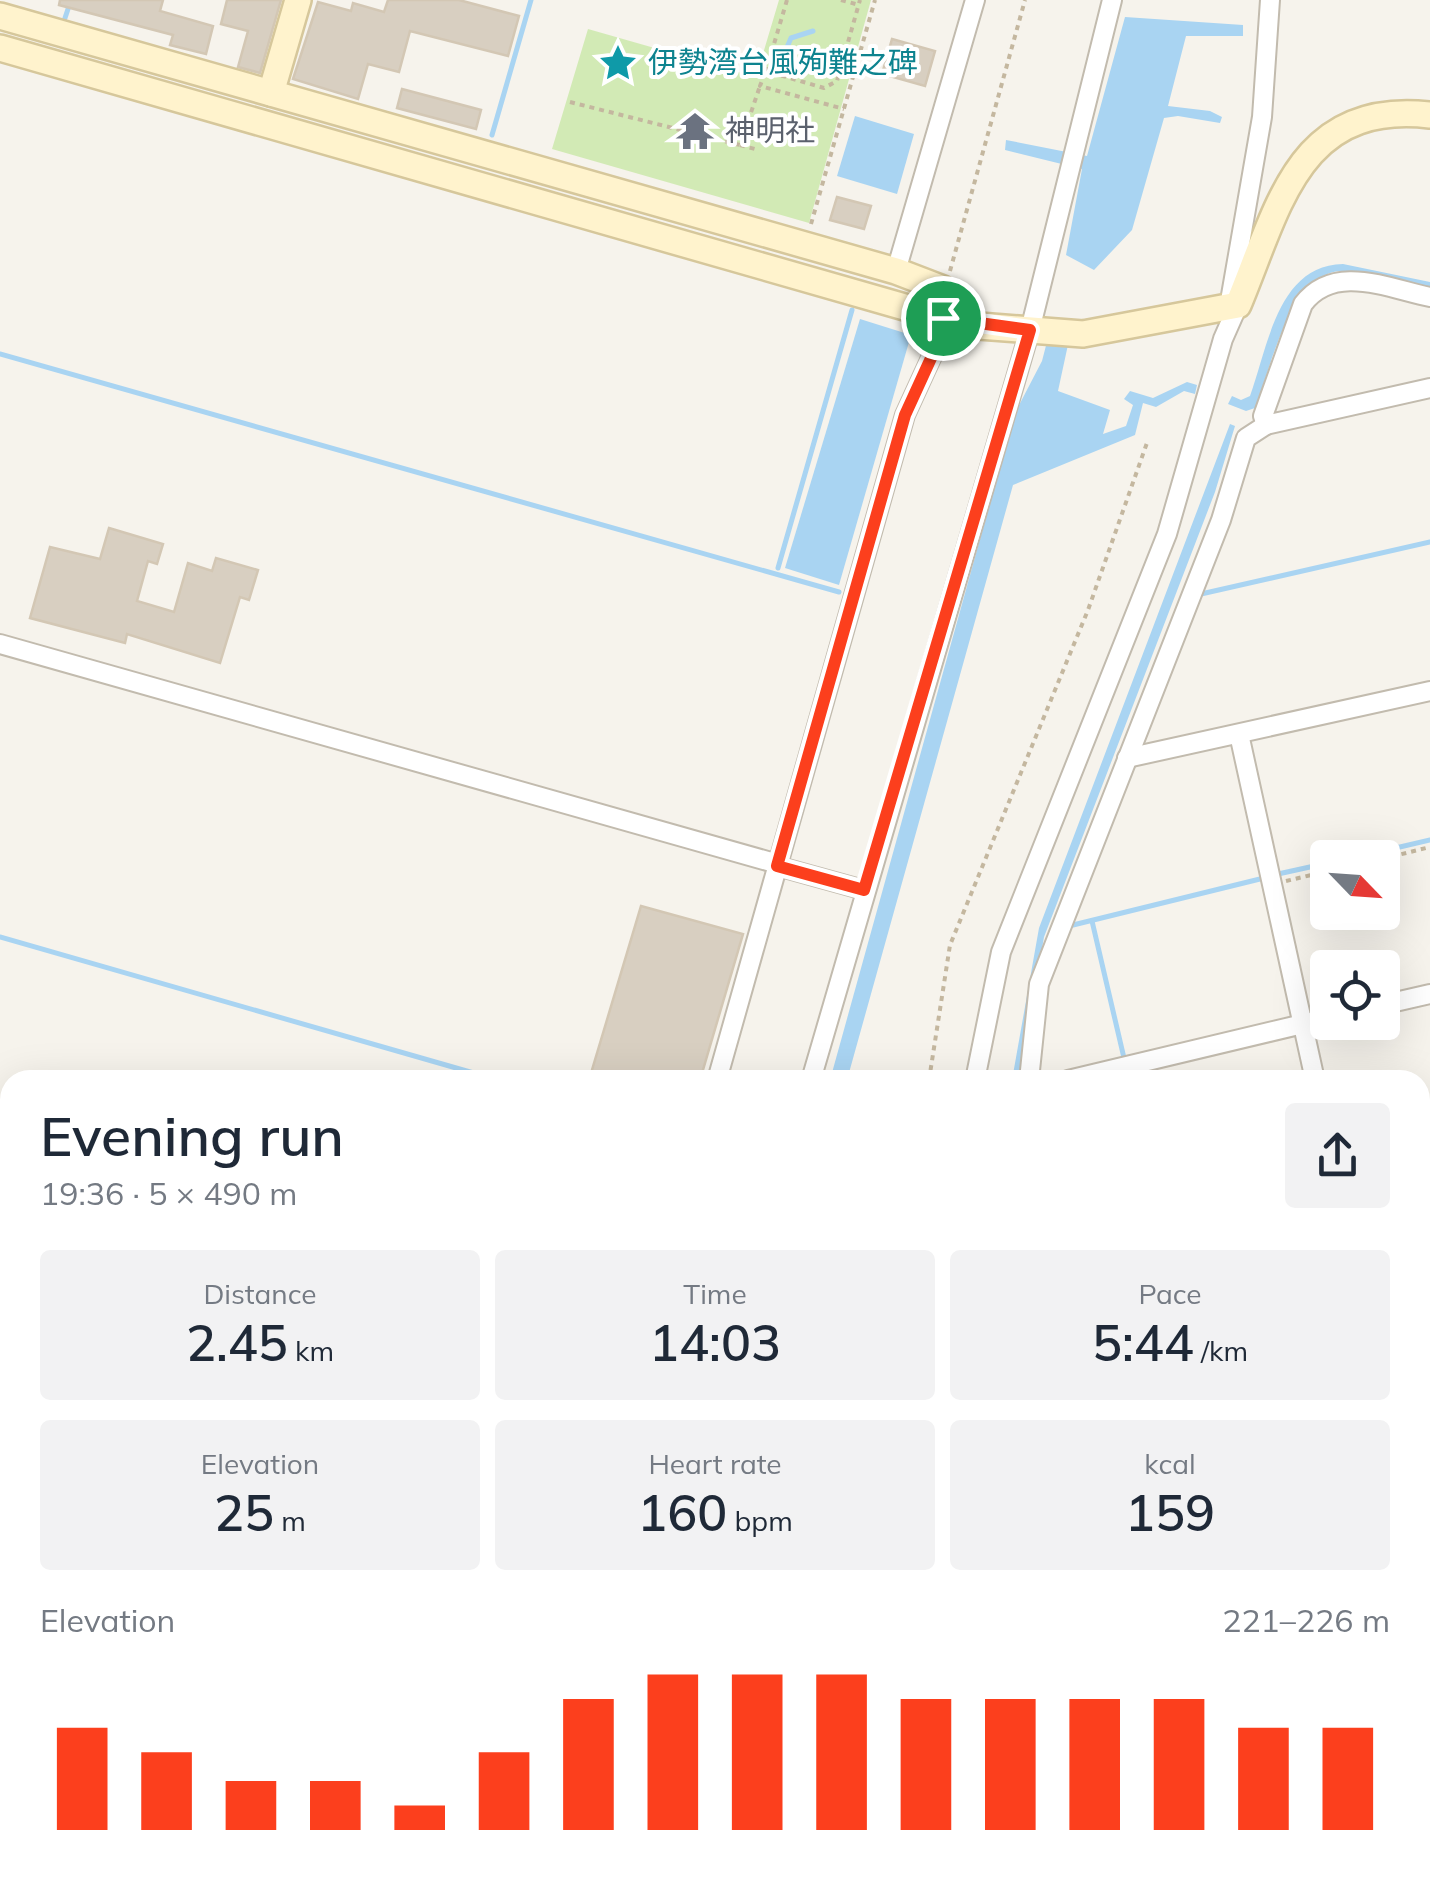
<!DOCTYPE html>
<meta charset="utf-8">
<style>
:root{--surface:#fff;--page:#f2f2f3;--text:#1f2937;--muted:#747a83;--accent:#fc3f1d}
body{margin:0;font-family:Mulish,"Noto Sans JP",sans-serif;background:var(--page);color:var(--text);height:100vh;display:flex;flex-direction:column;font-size:38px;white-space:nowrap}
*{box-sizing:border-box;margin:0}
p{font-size:32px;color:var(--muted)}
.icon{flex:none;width:55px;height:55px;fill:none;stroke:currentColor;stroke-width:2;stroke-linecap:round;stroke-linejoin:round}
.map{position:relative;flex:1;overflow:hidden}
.panel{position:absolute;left:0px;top:1070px;width:1430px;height:812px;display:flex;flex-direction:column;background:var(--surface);border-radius:30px 30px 0 0;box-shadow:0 10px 40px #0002}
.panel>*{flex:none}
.needle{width:65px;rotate:115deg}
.fabs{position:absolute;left:1310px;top:840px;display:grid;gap:20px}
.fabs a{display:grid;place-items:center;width:90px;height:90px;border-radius:10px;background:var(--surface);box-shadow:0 10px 40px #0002;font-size:50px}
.pin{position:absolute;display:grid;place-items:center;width:85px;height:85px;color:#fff;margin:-42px;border:5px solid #fff;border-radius:50%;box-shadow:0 2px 10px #0007}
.round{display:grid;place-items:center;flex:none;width:105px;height:105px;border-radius:10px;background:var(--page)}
.summary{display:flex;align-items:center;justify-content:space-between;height:170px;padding:0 40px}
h1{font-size:55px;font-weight:600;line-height:75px}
.stats{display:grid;grid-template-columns:repeat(3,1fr);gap:15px;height:170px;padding:10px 40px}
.stats div{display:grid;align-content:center;border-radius:10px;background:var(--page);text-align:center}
.stats b{font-size:50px;font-weight:600}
.stats small{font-size:28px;font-weight:400}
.stats p{font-size:28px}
.chart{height:280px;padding:20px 40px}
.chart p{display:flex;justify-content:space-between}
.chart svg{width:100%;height:180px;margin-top:10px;stroke:var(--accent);stroke-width:6}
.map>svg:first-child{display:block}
.green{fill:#d2eab5}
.water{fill:#a9d4f2}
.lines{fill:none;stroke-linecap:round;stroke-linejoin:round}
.stream{stroke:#a9d4f2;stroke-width:5}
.building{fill:#d8cfc1;stroke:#d3c7b4;stroke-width:2.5}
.street-casing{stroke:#c2bbae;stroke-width:22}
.secondary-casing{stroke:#d6c79b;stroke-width:30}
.path{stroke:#c4b79f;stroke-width:4;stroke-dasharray:5 5;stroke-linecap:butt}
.street{stroke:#fff;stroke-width:18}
.secondary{stroke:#fff3cd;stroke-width:25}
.route-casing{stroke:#fff;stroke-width:20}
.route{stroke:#fc3f1d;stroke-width:12}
.labels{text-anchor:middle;stroke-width:8;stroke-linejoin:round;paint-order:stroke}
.culture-label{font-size:30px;fill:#0d838f;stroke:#fff;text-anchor:start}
.worship-label{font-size:30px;fill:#5b616d;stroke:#fff;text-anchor:start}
</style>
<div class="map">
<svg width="1430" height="1882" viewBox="0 0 1430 1882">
<rect width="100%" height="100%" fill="#f6f3ec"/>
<!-- green -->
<path class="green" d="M 779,0 L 871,0 L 809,223 L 552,149 L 588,29 L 756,77 Z"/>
<!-- water -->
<g class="water">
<path d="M 1125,17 L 1243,25 L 1243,36 L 1186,36 L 1168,106 L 1210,111 L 1222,117 L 1220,123 L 1178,116 L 1164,118 L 1132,230 L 1094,270 L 1066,255 L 1082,169 L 1005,150 L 1006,140 L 1087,156 Z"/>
<path d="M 855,116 L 914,134 L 897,194 L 837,176 Z"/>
<path d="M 1343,264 L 1430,282 L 1430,289 C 1403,283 1372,272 1344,271 C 1291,269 1271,368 1255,408 L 1246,411 L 1228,404 L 1232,396 L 1241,400 L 1250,396 C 1268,346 1278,265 1343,264 Z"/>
<path d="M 860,319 L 911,335 L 839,585 L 785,568 Z"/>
<path d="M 1049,334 L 1069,340 L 1058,391 L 1110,410 L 1103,434 L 1126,426 L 1133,405 L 1124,399 L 1130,391 L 1153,398 L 1187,382 L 1197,385 L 1195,394 L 1184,391 L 1156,407 L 1143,403 L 1135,435 L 1013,485 L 847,1080 L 830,1080 L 1015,413 L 1042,361 Z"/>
<path d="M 1230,424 L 1235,426 L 1215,492 L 1044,937 L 1020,1080 L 1012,1080 L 1039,928 Z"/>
</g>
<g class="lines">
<!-- stream -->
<g class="stream">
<path d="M 65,18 L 71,0"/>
<path d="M 812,68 L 788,69 L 781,61 L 791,38 L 813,31"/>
<path d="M 492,135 L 531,0"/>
<path d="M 0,354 L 839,592"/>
<path d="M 778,568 L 852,310"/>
<path d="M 1201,594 L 1430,542"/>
<path d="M 1353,858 L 1430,840"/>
<path d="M 1278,874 L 1328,863"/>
<path d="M 1092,921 L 1124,1058"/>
<path d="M 1069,926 L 1264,878"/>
<path d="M 0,937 L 498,1080"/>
<path d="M 1420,1152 L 1430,1150"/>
<path d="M 1420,1450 L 1430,1448"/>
<path d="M 0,1519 L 10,1522"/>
<path d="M 1420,1758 L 1430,1756"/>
<path d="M 9,1882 L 12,1872"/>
</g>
</g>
<!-- building -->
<g class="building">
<path d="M 60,0 L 163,0 L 160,11 L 213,26 L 206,54 L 170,45 L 173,35 L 59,5 Z"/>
<path d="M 227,0 L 281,0 L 260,73 L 238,67 L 248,31 L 221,24 Z"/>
<path d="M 388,0 L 459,0 L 519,16 L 508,56 L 410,31 L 399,72 L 368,64 L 358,99 L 293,79 L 318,2 L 351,11 L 353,3 L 384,12 Z"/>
<path d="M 892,39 L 935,51 L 925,86 L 882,74 Z"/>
<path d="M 402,89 L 481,110 L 476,129 L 397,108 Z"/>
<path d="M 837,197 L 871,206 L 864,229 L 830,220 Z"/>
<path d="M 109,528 L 163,544 L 157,564 L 148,561 L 137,601 L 174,612 L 188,563 L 212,571 L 216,558 L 258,570 L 249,600 L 240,597 L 220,663 L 127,634 L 125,643 L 30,618 L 50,547 L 100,559 Z"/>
<path d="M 641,906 L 743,934 L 700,1080 L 589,1080 Z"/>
</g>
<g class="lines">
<!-- street casing -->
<g class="street-casing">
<g id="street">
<path d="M 896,271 L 975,0"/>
<path d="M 1430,297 C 1387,288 1334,263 1303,304 L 1263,416 L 1266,425 L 1430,388"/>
<path d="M 1230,301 L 1262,117 L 1270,0"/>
<path d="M 0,644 L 778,864"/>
<path d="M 1239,734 L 1315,1080"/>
<path d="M 1127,758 L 1430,691"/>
<path d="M 777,866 L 864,890"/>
<path d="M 1382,1005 L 1430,994"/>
<path d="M 717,1080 L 905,415 L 932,356 L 943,318"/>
<path d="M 811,1080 L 1030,330 L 1112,0"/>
<path d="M 975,1080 L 1001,952 L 1167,534 L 1223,339 L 1238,305"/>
<path d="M 1029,1080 L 1039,984 L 1221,520 L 1246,438 L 1266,425"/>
<path d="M 1068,1080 L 1328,1018"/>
<path d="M 0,1227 L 10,1230"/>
<path d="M 1420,1300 L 1430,1297"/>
<path d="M 1420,1541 L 1430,1585"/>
<path d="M 1420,1604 L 1430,1602"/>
<path d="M 0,1810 L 10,1813"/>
<path d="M 222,1872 L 255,1882"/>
<path d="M 835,1872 L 835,1882"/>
<path d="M 1010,1872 L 1010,1882"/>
<path d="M 1061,1872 L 1062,1882"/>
<path d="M 482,1882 L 485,1872"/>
</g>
</g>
<!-- secondary casing -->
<g class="secondary-casing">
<g id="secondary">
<path d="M 0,16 L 896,271 L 943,289 L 948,301 L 943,318"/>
<path d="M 0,48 L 943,318 L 979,326 L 1083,334 L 1238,305 C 1279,207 1298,100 1430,115"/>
<path d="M 271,93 L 298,0"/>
</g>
</g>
<!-- path -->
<g class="path">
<path d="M 787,0 L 766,71 L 824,88 L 837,81 L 860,0"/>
<path d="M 841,0 L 859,5"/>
<path d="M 765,73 L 760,86 L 844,109"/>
<path d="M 570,102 L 740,145 L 760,86"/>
<path d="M 740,145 L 755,149"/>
<path d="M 811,224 L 875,0"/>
<path d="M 950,271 L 1025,0"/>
<path d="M 1382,859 L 1430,847"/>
<path d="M 1286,881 L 1328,871"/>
<path d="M 929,1080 L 950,945 L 1088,610 L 1148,440"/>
<path d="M 955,1872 L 956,1882"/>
</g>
<!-- street -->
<use href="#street" class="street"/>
<!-- secondary -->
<use href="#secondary" class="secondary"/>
</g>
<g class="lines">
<!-- route casing -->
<g class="route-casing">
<path id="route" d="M 943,318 L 1030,330 L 864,890 L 777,866 L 905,415 L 932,356 Z"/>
</g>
<!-- route -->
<use href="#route" class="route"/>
</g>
<!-- icons -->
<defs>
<g id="sight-bare" transform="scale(3)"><path d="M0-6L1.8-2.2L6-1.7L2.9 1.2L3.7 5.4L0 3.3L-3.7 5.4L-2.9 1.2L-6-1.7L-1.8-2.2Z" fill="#0f9aa8" stroke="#fff" stroke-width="2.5" paint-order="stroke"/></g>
<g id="temple-bare" transform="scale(3)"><path d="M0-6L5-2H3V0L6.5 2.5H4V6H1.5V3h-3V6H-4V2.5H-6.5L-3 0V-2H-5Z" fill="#6b7280" stroke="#fff" stroke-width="2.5" paint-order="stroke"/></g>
</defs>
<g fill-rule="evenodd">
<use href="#sight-bare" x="618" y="63"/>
<use href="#temple-bare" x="695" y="131"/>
</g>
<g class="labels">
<!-- culture labels -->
<g class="culture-label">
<text x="648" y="73">伊勢湾台風殉難之碑</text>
</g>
<!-- worship labels -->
<g class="worship-label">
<text x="725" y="141">神明社</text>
</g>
</g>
</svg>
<div class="fabs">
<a><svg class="needle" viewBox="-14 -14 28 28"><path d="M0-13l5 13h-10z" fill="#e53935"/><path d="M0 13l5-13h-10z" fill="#747a83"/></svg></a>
<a><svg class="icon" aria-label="locate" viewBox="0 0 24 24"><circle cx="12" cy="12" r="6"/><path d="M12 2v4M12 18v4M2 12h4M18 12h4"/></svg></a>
</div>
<div class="pin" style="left:943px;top:318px;background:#1e9e55"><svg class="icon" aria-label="arrive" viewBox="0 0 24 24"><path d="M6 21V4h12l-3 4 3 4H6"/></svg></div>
<section class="panel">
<div class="summary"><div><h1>Evening run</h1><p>19:36 · 5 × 490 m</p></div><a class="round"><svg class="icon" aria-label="share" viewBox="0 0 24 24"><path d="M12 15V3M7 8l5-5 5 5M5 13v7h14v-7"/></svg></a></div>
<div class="stats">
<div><p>Distance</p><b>2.45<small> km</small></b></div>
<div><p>Time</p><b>14:03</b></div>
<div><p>Pace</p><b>5:44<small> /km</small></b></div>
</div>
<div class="stats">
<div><p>Elevation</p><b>25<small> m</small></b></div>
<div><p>Heart rate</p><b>160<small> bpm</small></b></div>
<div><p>kcal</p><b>159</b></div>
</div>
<div class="chart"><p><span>Elevation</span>221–226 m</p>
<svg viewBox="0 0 160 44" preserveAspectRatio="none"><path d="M5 44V19M15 44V25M25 44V32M35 44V32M45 44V38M55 44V25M65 44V12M75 44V6M85 44V6M95 44V6M105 44V12M115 44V12M125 44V12M135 44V12M145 44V19M155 44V19"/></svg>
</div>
</section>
</div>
